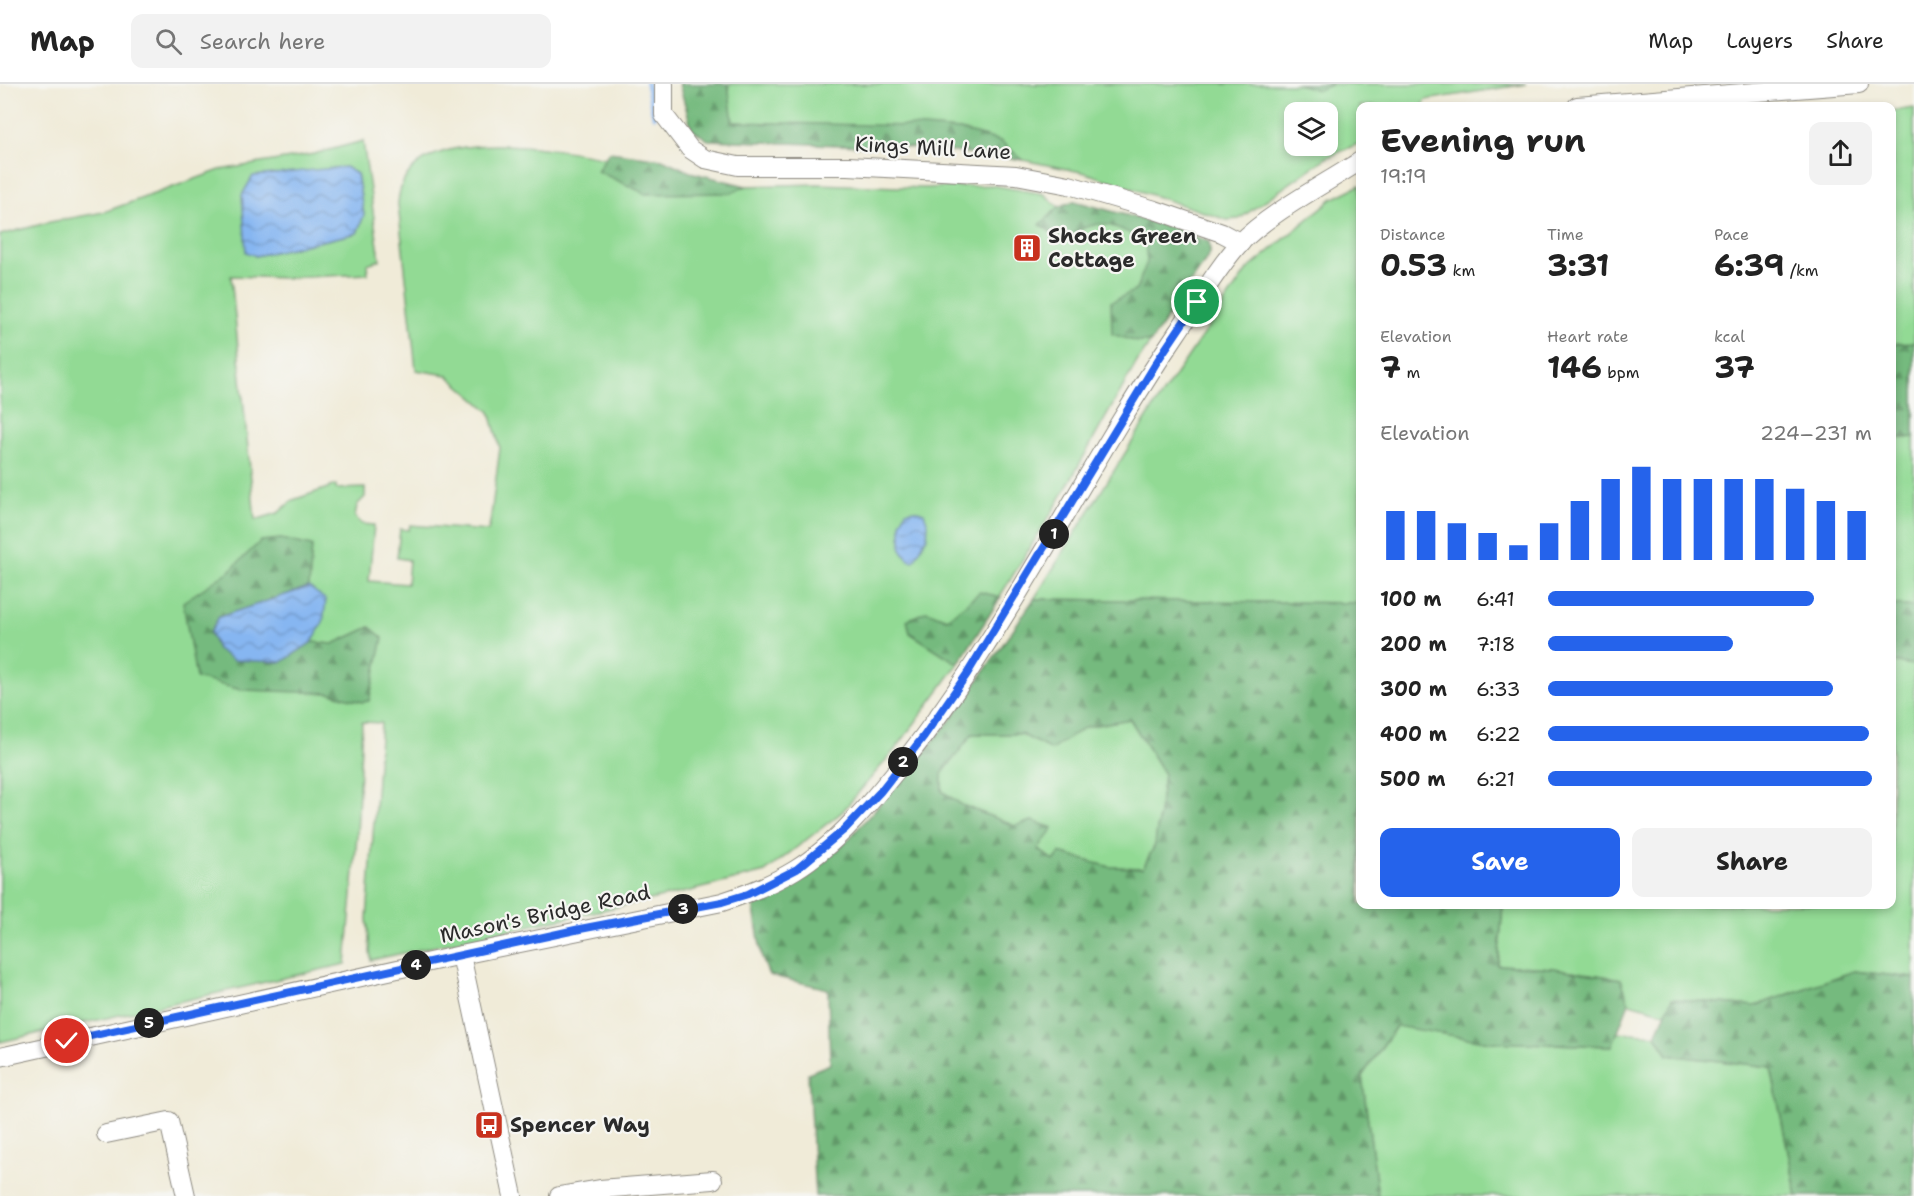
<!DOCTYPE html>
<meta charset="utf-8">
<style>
:root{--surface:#fff;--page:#f2f2f2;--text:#222;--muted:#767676;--line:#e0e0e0;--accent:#2563eb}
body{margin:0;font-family:"Shantell Sans",sans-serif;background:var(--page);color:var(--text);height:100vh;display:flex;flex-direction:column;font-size:22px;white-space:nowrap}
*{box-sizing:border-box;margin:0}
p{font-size:20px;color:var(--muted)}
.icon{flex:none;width:33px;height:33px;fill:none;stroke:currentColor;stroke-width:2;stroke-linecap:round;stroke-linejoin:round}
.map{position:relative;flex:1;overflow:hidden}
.details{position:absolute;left:1356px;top:18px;width:540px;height:807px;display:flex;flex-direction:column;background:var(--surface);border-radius:12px;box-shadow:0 3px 9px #0003}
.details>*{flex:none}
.buttons{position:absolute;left:1284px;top:18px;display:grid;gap:12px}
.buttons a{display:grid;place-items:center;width:54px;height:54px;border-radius:12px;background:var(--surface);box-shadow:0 3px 9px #0003;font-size:30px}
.pin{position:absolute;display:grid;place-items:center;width:51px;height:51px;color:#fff;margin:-26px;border:3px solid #fff;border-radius:50%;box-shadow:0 2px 6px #0007}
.km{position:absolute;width:30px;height:30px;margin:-15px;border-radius:50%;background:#222;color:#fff;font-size:16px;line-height:30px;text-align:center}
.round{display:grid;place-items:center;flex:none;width:63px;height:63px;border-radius:12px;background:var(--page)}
.summary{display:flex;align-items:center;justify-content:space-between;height:102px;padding:0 24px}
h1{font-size:33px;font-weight:700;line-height:45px}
.metrics{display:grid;grid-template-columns:repeat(3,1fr);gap:9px;height:102px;padding:6px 24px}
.metrics div{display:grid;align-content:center}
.metrics b{font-size:30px;font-weight:700}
.metrics small{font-size:16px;font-weight:400}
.metrics p{font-size:16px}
.chart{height:168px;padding:12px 24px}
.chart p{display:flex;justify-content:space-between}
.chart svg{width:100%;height:108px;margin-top:6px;stroke:var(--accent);stroke-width:6}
.cta{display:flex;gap:12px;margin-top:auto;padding:12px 24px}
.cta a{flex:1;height:69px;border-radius:12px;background:var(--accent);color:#fff;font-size:24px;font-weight:700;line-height:69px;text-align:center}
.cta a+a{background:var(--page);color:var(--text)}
ul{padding:0 24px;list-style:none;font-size:20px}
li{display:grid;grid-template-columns:96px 72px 1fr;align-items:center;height:45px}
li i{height:15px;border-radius:8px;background:var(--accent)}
header{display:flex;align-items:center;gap:36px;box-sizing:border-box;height:84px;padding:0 30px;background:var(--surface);border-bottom:2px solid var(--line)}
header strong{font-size:28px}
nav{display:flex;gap:33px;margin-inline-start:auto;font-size:21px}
.search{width:420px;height:54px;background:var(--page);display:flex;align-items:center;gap:15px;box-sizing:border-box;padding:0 21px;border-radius:12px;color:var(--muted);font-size:22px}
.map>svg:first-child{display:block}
.green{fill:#92da94;stroke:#5e8260;stroke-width:1.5;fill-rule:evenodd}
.forest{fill:url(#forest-firs);stroke:#507254;stroke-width:1.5;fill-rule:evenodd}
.water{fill:url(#water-waves);stroke:#58708e;stroke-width:1.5}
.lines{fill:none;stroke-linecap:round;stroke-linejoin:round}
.stream{stroke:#86b6f1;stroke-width:5}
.minor-casing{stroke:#8e8b82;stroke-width:20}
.minor{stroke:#fff;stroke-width:18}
.route-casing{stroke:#fff;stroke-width:12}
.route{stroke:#2563eb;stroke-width:8}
.labels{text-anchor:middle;stroke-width:4.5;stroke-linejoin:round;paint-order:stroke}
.street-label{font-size:21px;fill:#2b2b2b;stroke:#f6f6f2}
.poi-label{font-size:21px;font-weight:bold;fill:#2b2b2b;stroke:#f6f6f2;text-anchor:start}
</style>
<header>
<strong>Map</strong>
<div class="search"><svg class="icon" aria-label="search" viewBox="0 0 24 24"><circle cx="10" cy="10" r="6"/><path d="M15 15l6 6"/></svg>Search here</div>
<nav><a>Map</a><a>Layers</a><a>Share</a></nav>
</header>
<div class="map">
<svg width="1914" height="1112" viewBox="0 0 1914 1112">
<defs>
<pattern id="forest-firs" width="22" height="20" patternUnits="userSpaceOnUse" patternTransform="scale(1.5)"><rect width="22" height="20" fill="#75ba7e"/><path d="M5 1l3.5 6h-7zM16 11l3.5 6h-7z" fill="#609767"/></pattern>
<pattern id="water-waves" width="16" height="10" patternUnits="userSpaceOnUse" patternTransform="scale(1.5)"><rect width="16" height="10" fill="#86b6f1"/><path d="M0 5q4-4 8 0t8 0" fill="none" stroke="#6e94c3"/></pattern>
</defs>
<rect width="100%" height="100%" fill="#f6f6f2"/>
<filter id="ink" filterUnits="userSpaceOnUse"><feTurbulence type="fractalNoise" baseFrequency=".0167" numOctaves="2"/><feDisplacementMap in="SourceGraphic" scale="12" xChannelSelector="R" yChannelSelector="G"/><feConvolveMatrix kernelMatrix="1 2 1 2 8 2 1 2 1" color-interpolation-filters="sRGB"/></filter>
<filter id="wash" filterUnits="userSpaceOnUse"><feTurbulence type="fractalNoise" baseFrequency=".008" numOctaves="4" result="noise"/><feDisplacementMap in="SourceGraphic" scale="24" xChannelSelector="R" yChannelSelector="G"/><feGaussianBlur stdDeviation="1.35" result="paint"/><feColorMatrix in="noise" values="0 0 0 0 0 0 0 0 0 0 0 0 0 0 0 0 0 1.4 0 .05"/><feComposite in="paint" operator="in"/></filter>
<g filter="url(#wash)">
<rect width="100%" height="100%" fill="#f0ebd8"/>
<!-- green -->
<g class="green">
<path d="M 728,0 L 1526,0 L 1426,16 L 1423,22 L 1360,22 L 1360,59 L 1326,74 L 1239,135 L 1227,136 L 1086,89 L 1023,76 L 1000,57 L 960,46 L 732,38 ZM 1294,28 L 1328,28 L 1328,62 L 1294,62 Z"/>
<path d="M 1914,24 L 1914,258 L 1892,260 L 1892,27 Z"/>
<path d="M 363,57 L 380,176 L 367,180 L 368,190 L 285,194 L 231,192 L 255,436 L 278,429 L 293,416 L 336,401 L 336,405 L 365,404 L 365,413 L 357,421 L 355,433 L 362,440 L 374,441 L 369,497 L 407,500 L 409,476 L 397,474 L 400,445 L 409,446 L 410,441 L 488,447 L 490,439 L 500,364 L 490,328 L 447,291 L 416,286 L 398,120 C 402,35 553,64 606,74 L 598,87 L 731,109 L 746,102 L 818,100 L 924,104 L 991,101 L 1044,110 L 1059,123 L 1074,117 L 1173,144 L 1209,158 L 1210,170 L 1137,278 L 1057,420 L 958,580 L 898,662 L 842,728 L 765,788 L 686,808 L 371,876 L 367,835 L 381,639 L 362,638 L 357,752 L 346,880 L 0,958 L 0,151 L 50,138 L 104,128 L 220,86 L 314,70 ZM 345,83 L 357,90 L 364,131 L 357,149 L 256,172 Z"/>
<path d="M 1360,101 L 1360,519 L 1034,515 L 1157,318 L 1247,186 L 1332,115 Z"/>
<path d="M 1914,353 L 1914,523 L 1892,521 L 1892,355 Z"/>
<path d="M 1892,578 L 1914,581 L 1914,894 L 1854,887 L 1755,922 L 1672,915 L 1666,929 L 1629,919 L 1621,895 L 1553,884 L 1498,881 L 1503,821 L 1892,820 Z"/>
<path d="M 1130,635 L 1164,690 L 1155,761 L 1143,784 L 1110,783 L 1060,769 L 1054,777 L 1038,765 L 1052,744 L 1032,737 L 1015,742 L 962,721 L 942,707 L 941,690 L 972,650 L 1021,650 L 1051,666 L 1085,643 Z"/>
<path d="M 1397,941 L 1490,958 L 1611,962 L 1618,948 L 1656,951 L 1668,971 L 1771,983 L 1797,1112 L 1378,1112 L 1362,992 Z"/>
</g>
<!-- forest -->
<g class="forest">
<path d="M 679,0 L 728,0 L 733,38 L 912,42 L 960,46 L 1000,57 L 1023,76 L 920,64 L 708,56 L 692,45 Z"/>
<path d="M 1297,0 L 1333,0 L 1318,6 Z"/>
<path d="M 609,68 L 662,75 L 690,88 L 746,102 L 731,109 L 646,110 L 597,87 Z"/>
<path d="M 1074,117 L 1173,144 L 1209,158 L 1210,170 L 1151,258 L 1137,258 L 1112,250 L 1111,218 L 1136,206 L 1147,178 L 1145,157 C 1109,139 1098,131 1063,156 L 1040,141 L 1059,123 Z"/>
<path d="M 1914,258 L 1914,353 L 1892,355 L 1892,260 Z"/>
<path d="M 281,455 L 312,462 L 309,503 L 219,533 L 210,548 L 217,565 L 282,578 L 312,558 L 333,560 L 370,543 L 383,554 L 369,617 L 362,618 L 330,609 L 241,606 L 196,594 L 183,518 L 228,488 L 261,457 Z"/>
<path d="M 980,508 L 1001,513 L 958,580 L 910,549 L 907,536 L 927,527 L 947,535 Z"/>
<path d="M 1034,515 L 1360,519 L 1360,820 L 1503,821 L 1498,881 L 1553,884 L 1621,895 L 1629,919 L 1612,962 L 1490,958 L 1396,942 L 1362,992 L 1378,1112 L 815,1112 L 808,989 L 830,980 L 828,905 L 769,891 L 762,874 L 753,819 L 809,792 L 847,757 L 911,685 L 952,634 ZM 1130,635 L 1164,690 L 1155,761 L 1143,784 L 1110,783 L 1060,769 L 1054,777 L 1038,765 L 1053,744 L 1032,737 L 1015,742 L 962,721 L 942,707 L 942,690 L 972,650 L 1021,650 L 1051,666 L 1085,643 Z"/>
<path d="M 1892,521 L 1914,523 L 1914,581 L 1892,578 Z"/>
<path d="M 1854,887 L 1914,894 L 1914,1112 L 1797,1112 L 1771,983 L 1668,971 L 1656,951 L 1672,915 L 1755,922 Z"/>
</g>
<!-- water -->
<g class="water">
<path d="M 345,83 L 357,90 L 364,131 L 357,149 L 256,172 L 246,168 L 242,111 L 253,92 Z"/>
<path d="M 915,426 L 924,429 L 928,440 L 927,453 L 914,477 L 909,476 L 901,465 L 901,438 L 906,427 Z"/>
<path d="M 309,503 L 326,516 L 323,538 L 312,558 L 282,578 L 233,576 L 217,565 L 210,548 L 219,533 Z"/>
</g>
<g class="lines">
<!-- stream -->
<path class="stream" d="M 647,0 L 654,32"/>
</g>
</g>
<g filter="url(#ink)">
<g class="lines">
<!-- minor casing -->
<g class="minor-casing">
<g id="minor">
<path d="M 664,0 L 664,31 L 690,65 L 705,75 L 738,82 L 848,82 L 1016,91 L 1069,101 L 1155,126 L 1222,149 L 1241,159"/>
<path d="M 1577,22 L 1859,0"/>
<path d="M 461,871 L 513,1112"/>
<path d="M 0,973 L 461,871 L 722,818 C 747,810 772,800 795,786 C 836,761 872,717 902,680 C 1008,547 1081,390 1177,249 C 1196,221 1217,184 1240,159 C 1268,130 1325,100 1360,77"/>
<path d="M 106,1050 L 169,1037 L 186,1112"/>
<path d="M 559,1112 L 600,1105 L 713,1096"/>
</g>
</g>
<!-- minor -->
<use href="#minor" class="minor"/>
</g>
</g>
<g class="lines" filter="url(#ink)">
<!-- route casing -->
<g class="route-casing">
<path id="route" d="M 67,957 L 580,845 L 722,818 L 748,810 L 797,785 L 845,745 L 880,708 L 924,652 L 967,590 L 1158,276 L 1197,218"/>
</g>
<!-- route -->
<use href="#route" class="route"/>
</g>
<!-- icons -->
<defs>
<g id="building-square" transform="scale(1.5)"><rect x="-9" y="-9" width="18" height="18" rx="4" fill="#c8321e" stroke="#f6f6f2"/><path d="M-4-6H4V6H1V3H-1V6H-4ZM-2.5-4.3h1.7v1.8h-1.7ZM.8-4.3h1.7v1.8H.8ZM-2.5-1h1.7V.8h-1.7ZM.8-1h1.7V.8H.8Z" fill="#fff"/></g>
<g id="bus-square" transform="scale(1.5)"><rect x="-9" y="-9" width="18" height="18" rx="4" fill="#c8321e" stroke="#f6f6f2"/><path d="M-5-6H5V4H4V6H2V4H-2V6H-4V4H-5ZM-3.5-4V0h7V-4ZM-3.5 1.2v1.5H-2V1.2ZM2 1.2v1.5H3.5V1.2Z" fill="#fff"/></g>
</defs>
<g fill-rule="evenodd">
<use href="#building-square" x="1027" y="164"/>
<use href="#bus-square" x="489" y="1041"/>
</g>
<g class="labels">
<!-- street labels -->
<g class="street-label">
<text transform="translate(933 64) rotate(3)" y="7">Kings Mill Lane</text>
<text transform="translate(545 830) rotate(-12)" y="7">Mason's Bridge Road</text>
</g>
<!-- poi labels -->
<g class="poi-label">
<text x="1048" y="159">Shocks Green<tspan x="1048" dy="24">Cottage</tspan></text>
<text x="510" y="1048">Spencer Way</text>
</g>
</g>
</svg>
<div class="buttons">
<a><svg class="icon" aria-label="layers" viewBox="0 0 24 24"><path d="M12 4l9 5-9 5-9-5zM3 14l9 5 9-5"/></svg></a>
</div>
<div class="pin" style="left:1197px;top:218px;background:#1e9e55"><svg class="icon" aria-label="arrive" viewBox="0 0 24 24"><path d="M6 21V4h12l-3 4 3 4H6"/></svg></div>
<div class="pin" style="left:67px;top:957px;background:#d93025"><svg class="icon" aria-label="check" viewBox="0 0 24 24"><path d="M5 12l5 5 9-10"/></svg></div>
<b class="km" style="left:1054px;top:450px">1</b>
<b class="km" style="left:903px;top:678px">2</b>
<b class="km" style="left:683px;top:825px">3</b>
<b class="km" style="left:416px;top:881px">4</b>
<b class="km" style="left:149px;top:939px">5</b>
<section class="details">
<div class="summary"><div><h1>Evening run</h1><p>19:19</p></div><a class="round"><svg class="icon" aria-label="share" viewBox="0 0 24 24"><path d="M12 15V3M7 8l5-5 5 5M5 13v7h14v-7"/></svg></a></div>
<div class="metrics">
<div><p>Distance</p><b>0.53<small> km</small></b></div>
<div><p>Time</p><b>3:31</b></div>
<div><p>Pace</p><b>6:39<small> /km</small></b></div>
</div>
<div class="metrics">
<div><p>Elevation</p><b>7<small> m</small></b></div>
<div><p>Heart rate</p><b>146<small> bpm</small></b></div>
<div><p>kcal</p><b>37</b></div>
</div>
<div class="chart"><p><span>Elevation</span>224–231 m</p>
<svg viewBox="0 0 160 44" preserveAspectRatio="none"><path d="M5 44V24M15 44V24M25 44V29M35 44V33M45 44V38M55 44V29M65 44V20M75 44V11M85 44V6M95 44V11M105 44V11M115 44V11M125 44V11M135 44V15M145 44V20M155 44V24"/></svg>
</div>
<ul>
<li><b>100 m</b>6:41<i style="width:82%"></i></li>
<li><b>200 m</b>7:18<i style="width:57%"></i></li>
<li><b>300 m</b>6:33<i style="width:88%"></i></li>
<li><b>400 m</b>6:22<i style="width:99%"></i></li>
<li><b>500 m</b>6:21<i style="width:100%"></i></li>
</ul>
<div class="cta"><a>Save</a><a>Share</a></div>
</section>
</div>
